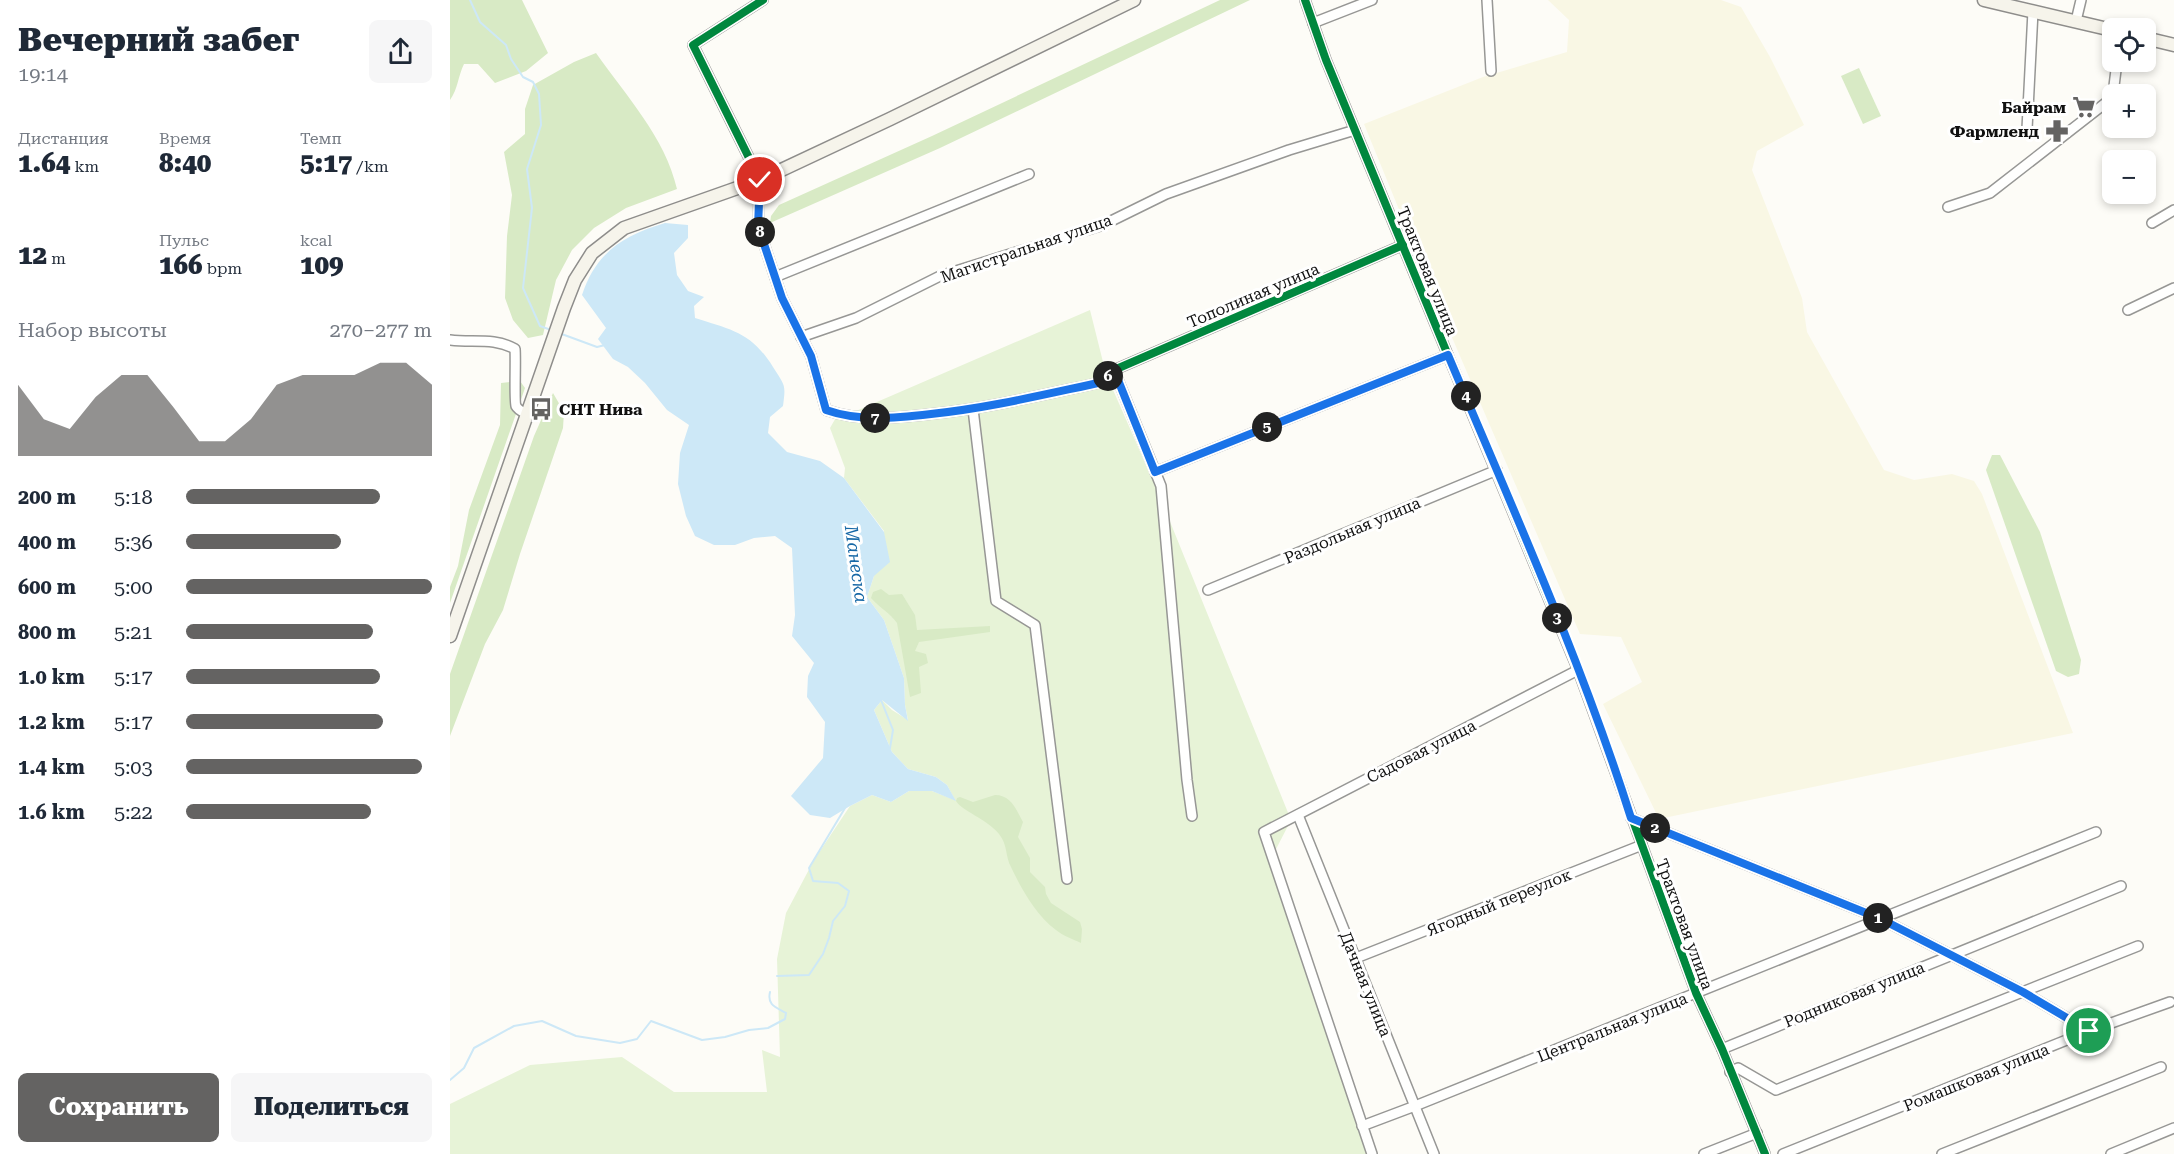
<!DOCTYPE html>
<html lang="ru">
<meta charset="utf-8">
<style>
:root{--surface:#fff;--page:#f6f6f7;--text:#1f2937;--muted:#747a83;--accent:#646362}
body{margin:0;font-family:"Roboto Serif",serif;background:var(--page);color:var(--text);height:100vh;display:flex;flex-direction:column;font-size:22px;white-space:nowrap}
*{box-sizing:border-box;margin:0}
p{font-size:20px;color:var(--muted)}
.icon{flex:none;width:33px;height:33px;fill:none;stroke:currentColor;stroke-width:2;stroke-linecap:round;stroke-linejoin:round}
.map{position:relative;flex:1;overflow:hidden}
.side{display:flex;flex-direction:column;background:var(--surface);width:450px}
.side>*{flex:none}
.controls{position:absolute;left:1652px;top:18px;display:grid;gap:12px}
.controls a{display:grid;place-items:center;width:54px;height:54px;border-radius:9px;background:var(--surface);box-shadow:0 3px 9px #0003;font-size:30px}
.pin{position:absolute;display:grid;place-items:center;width:51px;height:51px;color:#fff;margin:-26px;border:3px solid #fff;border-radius:50%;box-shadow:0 2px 6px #0007}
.km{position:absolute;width:30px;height:30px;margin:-15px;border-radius:50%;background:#222;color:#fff;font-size:16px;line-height:30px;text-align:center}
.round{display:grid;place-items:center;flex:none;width:63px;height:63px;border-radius:9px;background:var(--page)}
.headline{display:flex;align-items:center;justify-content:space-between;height:102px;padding:0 18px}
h1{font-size:33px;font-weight:800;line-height:45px}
.figures{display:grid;grid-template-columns:repeat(3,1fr);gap:9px;height:102px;padding:6px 18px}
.figures div{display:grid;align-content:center}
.figures b{font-size:26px;font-weight:800}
.figures small{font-size:16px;font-weight:400}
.figures p{font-size:16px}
.chart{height:168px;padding:12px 18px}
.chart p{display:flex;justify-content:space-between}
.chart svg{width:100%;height:108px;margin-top:6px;fill:var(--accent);opacity:.7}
.primary-button{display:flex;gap:12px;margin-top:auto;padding:12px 18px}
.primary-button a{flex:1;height:69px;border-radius:9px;background:var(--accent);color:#fff;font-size:24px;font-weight:800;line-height:69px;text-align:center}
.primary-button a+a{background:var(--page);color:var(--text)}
ul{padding:0 18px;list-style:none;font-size:20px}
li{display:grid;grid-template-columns:96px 72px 1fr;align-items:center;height:45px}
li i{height:15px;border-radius:8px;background:var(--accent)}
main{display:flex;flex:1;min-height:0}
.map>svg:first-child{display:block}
.farmland{fill:#f9f7e4}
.green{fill:#e7f3d7}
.forest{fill:#d8eac5}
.water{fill:#cde8f7}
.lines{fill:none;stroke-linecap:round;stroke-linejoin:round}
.stream{stroke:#cde8f7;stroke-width:2}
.minor-casing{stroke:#979795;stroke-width:12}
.secondary-casing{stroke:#8e8d8b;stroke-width:15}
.minor{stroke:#fffffe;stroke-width:9}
.secondary{stroke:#f6f4eb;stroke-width:12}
.cycleway-casing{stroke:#fff;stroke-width:11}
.cycleway{stroke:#00873e;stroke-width:8}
.route-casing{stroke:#fff;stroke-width:12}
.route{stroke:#1a73e8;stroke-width:8}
.labels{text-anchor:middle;stroke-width:6;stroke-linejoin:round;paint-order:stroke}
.poi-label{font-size:16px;font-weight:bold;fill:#111;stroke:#fff;text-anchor:end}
.street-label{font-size:16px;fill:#111;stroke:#fff}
.water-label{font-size:18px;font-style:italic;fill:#1768a6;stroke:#fff}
</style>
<main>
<section class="side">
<div class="headline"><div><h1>Вечерний забег</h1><p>19:14</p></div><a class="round"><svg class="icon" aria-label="share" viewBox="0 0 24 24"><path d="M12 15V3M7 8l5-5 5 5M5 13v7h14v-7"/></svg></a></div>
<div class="figures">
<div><p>Дистанция</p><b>1.64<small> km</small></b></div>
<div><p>Время</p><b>8:40</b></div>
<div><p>Темп</p><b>5:17<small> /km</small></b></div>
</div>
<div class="figures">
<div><b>12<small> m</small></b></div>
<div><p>Пульс</p><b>166<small> bpm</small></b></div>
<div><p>kcal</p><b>109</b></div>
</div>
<div class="chart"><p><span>Набор высоты</span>270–277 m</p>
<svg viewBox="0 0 160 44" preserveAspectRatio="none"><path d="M0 44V15L10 29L20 33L30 20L40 11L50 11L60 24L70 38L80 38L90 29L100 15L110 11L120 11L130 11L140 6L150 6L160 15V44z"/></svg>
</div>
<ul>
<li><b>200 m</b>5:18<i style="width:79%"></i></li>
<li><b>400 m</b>5:36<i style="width:63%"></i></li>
<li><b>600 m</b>5:00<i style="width:100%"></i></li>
<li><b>800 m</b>5:21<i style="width:76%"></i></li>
<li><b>1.0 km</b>5:17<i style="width:79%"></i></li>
<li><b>1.2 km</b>5:17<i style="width:80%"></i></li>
<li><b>1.4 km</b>5:03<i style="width:96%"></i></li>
<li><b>1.6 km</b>5:22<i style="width:75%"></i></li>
</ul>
<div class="primary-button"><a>Сохранить</a><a>Поделиться</a></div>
</section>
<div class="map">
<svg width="1724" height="1154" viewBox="0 0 1724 1154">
<rect width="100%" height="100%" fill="#fdfcf7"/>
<!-- farmland -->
<path class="farmland" d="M 1098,0 L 1271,0 L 1291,7 L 1320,57 L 1354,125 L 1307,151 L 1302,170 L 1352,298 L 1357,332 L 1434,470 L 1464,480 L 1502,474 L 1524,481 L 1532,494 L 1623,733 L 1209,819 L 1153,704 L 1192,682 L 1171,637 L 1130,634 L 991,312 L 914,124 L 1033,77 L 1117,52 L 1119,20 Z"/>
<!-- green -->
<path class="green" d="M 640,310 L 656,374 L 708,492 L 841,820 L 823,855 L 928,1154 L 0,1154 L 0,1104 L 80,1065 L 172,1057 L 224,1092 L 317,1092 L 312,1050 L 330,1057 L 327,959 L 336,913 L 364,860 L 400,806 L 422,795 L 441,802 L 459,791 L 482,791 L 505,800 L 497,785 L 486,777 L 458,769 L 442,752 L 424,710 L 432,700 L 442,710 L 458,720 L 455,705 L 454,678 L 434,620 L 417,597 L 424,576 L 434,531 L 394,478 L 395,468 L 380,428 L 388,414 L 406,411 Z"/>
<!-- forest -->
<g class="forest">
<path d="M 0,0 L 72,0 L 98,53 L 76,71 L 45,83 L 28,64 L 14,64 C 8,76 8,89 0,100 Z"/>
<path d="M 770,0 L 800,0 L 490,148 L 320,223 L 321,216 L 329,205 L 482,136 Z"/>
<path d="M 146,53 C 176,96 215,137 227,189 L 176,208 L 144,228 L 122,250 L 106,280 L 93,335 L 78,338 L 63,320 L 55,298 L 57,236 L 62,195 L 54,152 L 75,134 L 75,109 L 83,85 L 124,62 Z"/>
<path d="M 1409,68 L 1431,116 L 1413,124 L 1391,76 Z"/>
<path d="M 70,381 L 75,388 L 0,603 L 0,587 L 8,566 L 19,510 L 50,425 L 51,383 Z"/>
<path d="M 103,393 L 114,412 L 113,428 L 70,554 L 53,610 L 35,644 L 0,736 L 0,674 L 84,436 Z"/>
<path d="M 1542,455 L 1550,455 L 1590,532 L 1631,660 L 1629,674 L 1618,677 L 1606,671 L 1536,470 Z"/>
<path d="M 431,589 L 439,595 L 452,594 L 465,615 L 467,630 L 540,626 L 540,632 L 469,642 L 465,651 L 476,654 L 478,663 L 469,667 L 471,693 L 460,697 L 447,623 C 440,613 430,608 421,598 L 423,592 Z"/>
<path d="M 545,795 C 561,795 566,809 573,822 L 568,837 L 580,858 L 580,872 L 595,887 L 596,894 L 601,903 L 630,922 L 632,929 L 631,943 C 623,939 613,936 606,930 C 586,915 572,890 561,867 C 555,856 558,845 549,834 C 536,818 513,812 506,801 L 507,798 L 510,797 L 523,802 Z"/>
</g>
<!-- water -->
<path class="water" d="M 215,223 L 238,225 L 238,238 L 224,253 L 227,275 L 238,291 L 254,297 L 244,306 L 245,318 C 282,330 301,332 323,367 C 335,386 336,384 333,406 L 320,417 L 318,433 L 337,452 L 370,461 L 394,478 L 434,532 L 440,562 L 424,576 L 417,597 L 434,620 L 443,646 L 454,678 L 455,705 L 458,721 L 432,700 L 424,710 L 442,752 L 458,769 L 486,777 L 497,785 L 506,801 L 482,791 L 459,791 L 441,802 L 422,795 L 400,806 L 380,818 L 360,815 L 341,796 L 373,758 L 375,722 L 357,697 L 358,676 L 364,663 L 342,636 L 345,615 L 342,548 L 325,536 L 304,538 L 285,545 L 264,545 L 245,536 L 236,516 L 228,484 L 230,453 L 239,425 L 217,410 L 195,383 L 178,367 L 163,359 L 148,339 L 156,328 L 132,295 C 146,252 174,235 215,223 Z"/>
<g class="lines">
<!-- stream -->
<g class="stream">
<path d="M 20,0 L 30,22 L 56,45 L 61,59 L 73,77 L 83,82 L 89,94 L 91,125 L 77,169 L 82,208 L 73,288 L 90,326 L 101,330"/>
<path d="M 109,333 L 147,347 L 155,345"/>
<path d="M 431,700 L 443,730 L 440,748"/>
<path d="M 327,976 L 359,975 L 373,954 L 379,938 L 383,921 L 395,906 L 399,891 L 388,883 L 363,881 L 359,868 L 395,808"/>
<path d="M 0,1080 L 14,1068 L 24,1048 L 64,1026 L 92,1021 L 126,1036 L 170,1043 L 187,1039 L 201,1021 L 252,1040 L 275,1037 L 299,1030 L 318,1028 L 335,1019 L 336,1013 C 325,1007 317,1005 320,992"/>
</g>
<!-- minor casing -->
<g class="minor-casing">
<g id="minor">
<path d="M 313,0 L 243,45 L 310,180 L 308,226 L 332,298 L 361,356 L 376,410 C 410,422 446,418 481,414 C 539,408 596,394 653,382 L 664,370 L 953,245"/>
<path d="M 855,0 L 876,60 L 1128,670 L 1246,993 L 1272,1049 L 1315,1154"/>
<path d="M 1037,0 L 1041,71"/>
<path d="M 1626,21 L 1631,0"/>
<path d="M 863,23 L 922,0"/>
<path d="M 1663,94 L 1667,62"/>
<path d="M 1577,129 L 1583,11"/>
<path d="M 1498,207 L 1540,193 L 1662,98"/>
<path d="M 1702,223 L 1724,210"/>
<path d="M 325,277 L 579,174"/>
<path d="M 1678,310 L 1724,288"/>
<path d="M 351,337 L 406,318 L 490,276 L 653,225 L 716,194 L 839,150 L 905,130"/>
<path d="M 0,340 C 22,343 44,337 65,349 C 66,359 64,402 66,406 C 68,410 73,412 77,414"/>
<path d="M 664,370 L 711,486 L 737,780 L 742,816"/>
<path d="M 523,409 L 546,601 L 585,625 L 617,879"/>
<path d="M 705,472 L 998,355"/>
<path d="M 758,590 L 1047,470"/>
<path d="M 848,815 L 984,1154"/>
<path d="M 1181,818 L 1431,919 L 1573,992 L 1639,1031"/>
<path d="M 906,958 L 1192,845"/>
<path d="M 1272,1049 L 1671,886"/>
<path d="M 1280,1072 L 1288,1068 L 1326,1090 L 1688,946"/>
<path d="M 912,1126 L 965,1106 L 1646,832"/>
<path d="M 922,1154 L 814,832 L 1128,670"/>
<path d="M 1254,1154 L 1307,1133"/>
<path d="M 1333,1154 L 1639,1031 L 1720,1002"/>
<path d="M 1492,1154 L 1711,1067"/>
<path d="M 1661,1154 L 1724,1128"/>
</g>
</g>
<!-- secondary casing -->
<g class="secondary-casing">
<g id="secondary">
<path d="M 1534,0 L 1662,30"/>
<path d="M 1695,38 L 1724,45"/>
<path d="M 0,636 L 114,308 L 125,280 L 142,253 L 174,228 L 310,180 L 440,119 L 684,0"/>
</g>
</g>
<!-- minor -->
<use href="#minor" class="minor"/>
<!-- secondary -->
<use href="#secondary" class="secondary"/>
<!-- cycleway casing -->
<g class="cycleway-casing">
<g id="cycleway">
<path d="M 313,0 L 243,45 L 310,180 L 308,226 L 332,298 L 361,356 L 376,410 C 410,422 446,418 481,414 C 539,408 596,394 653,382 L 664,370 L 953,245"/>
<path d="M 855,0 L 876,60 L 1128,670 L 1246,993 L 1272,1049 L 1315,1154"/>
</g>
</g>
<!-- cycleway -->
<use href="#cycleway" class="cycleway"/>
</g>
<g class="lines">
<!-- route casing -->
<g class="route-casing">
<path id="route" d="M 310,180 L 308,226 L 332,298 L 361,356 L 376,410 C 410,422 446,418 481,414 C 539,408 596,394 653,382 L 664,370 L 705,472 L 998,355 C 1062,507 1131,660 1181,818 L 1431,919 L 1573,992 L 1639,1031"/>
</g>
<!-- route -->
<use href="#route" class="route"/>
</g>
<!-- icons -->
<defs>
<g id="supermarket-bare" transform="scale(1.8)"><path d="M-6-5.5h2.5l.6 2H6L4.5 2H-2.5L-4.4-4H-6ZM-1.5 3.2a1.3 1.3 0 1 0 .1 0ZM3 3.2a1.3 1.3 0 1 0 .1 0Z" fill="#646362" stroke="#fff" stroke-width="2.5" paint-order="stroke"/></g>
<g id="pharmacy-bare" transform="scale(1.8)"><path d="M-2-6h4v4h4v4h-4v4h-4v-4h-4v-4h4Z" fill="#646362" stroke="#fff" stroke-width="2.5" paint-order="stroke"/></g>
<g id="bus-bare" transform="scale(1.8)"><path d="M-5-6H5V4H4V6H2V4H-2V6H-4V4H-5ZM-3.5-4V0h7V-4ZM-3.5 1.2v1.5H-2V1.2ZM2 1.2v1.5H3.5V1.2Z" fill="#646362" stroke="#fff" stroke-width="2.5" paint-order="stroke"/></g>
</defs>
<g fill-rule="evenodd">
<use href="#supermarket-bare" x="1634" y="107"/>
<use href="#pharmacy-bare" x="1607" y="131"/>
<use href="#bus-bare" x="91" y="409"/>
</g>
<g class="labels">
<!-- poi labels -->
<g class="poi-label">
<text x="1616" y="113">Байрам</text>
<text x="1589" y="137">Фармленд</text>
<text x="109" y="415" text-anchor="start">СНТ Нива</text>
</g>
<!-- street labels -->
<g class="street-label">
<text transform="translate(576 248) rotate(-19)" y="6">Магистральная улица</text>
<text transform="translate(978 271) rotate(68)" y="6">Трактовая улица</text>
<text transform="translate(803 295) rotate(-23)" y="6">Тополиная улица</text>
<text transform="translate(902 530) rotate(-23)" y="6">Раздольная улица</text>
<text transform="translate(971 751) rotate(-27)" y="6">Садовая улица</text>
<text transform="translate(1049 902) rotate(-22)" y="6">Ягодный переулок</text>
<text transform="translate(1235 924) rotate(70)" y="6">Трактовая улица</text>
<text transform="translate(916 984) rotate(68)" y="6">Дачная улица</text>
<text transform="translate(1404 994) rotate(-22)" y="6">Родниковая улица</text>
<text transform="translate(1162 1027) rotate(-22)" y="6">Центральная улица</text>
<text transform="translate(1526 1077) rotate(-22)" y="6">Ромашковая улица</text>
</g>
<!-- water labels -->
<g class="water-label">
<text transform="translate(406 564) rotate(82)" y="6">Манеска</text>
</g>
</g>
</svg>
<div class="controls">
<a><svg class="icon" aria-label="locate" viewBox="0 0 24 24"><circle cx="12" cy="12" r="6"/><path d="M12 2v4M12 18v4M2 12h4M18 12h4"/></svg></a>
<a>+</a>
<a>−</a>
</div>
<div class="pin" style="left:1639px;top:1031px;background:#1e9e55"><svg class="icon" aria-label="arrive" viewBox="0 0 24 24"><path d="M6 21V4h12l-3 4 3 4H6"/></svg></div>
<div class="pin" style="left:310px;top:180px;background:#d93025"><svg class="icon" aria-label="check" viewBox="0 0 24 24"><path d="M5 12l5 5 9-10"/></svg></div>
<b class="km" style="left:1428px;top:918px">1</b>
<b class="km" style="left:1205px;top:828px">2</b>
<b class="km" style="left:1107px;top:618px">3</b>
<b class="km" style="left:1016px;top:396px">4</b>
<b class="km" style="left:817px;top:427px">5</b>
<b class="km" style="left:658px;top:376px">6</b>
<b class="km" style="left:425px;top:418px">7</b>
<b class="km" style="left:310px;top:232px">8</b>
</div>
</main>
